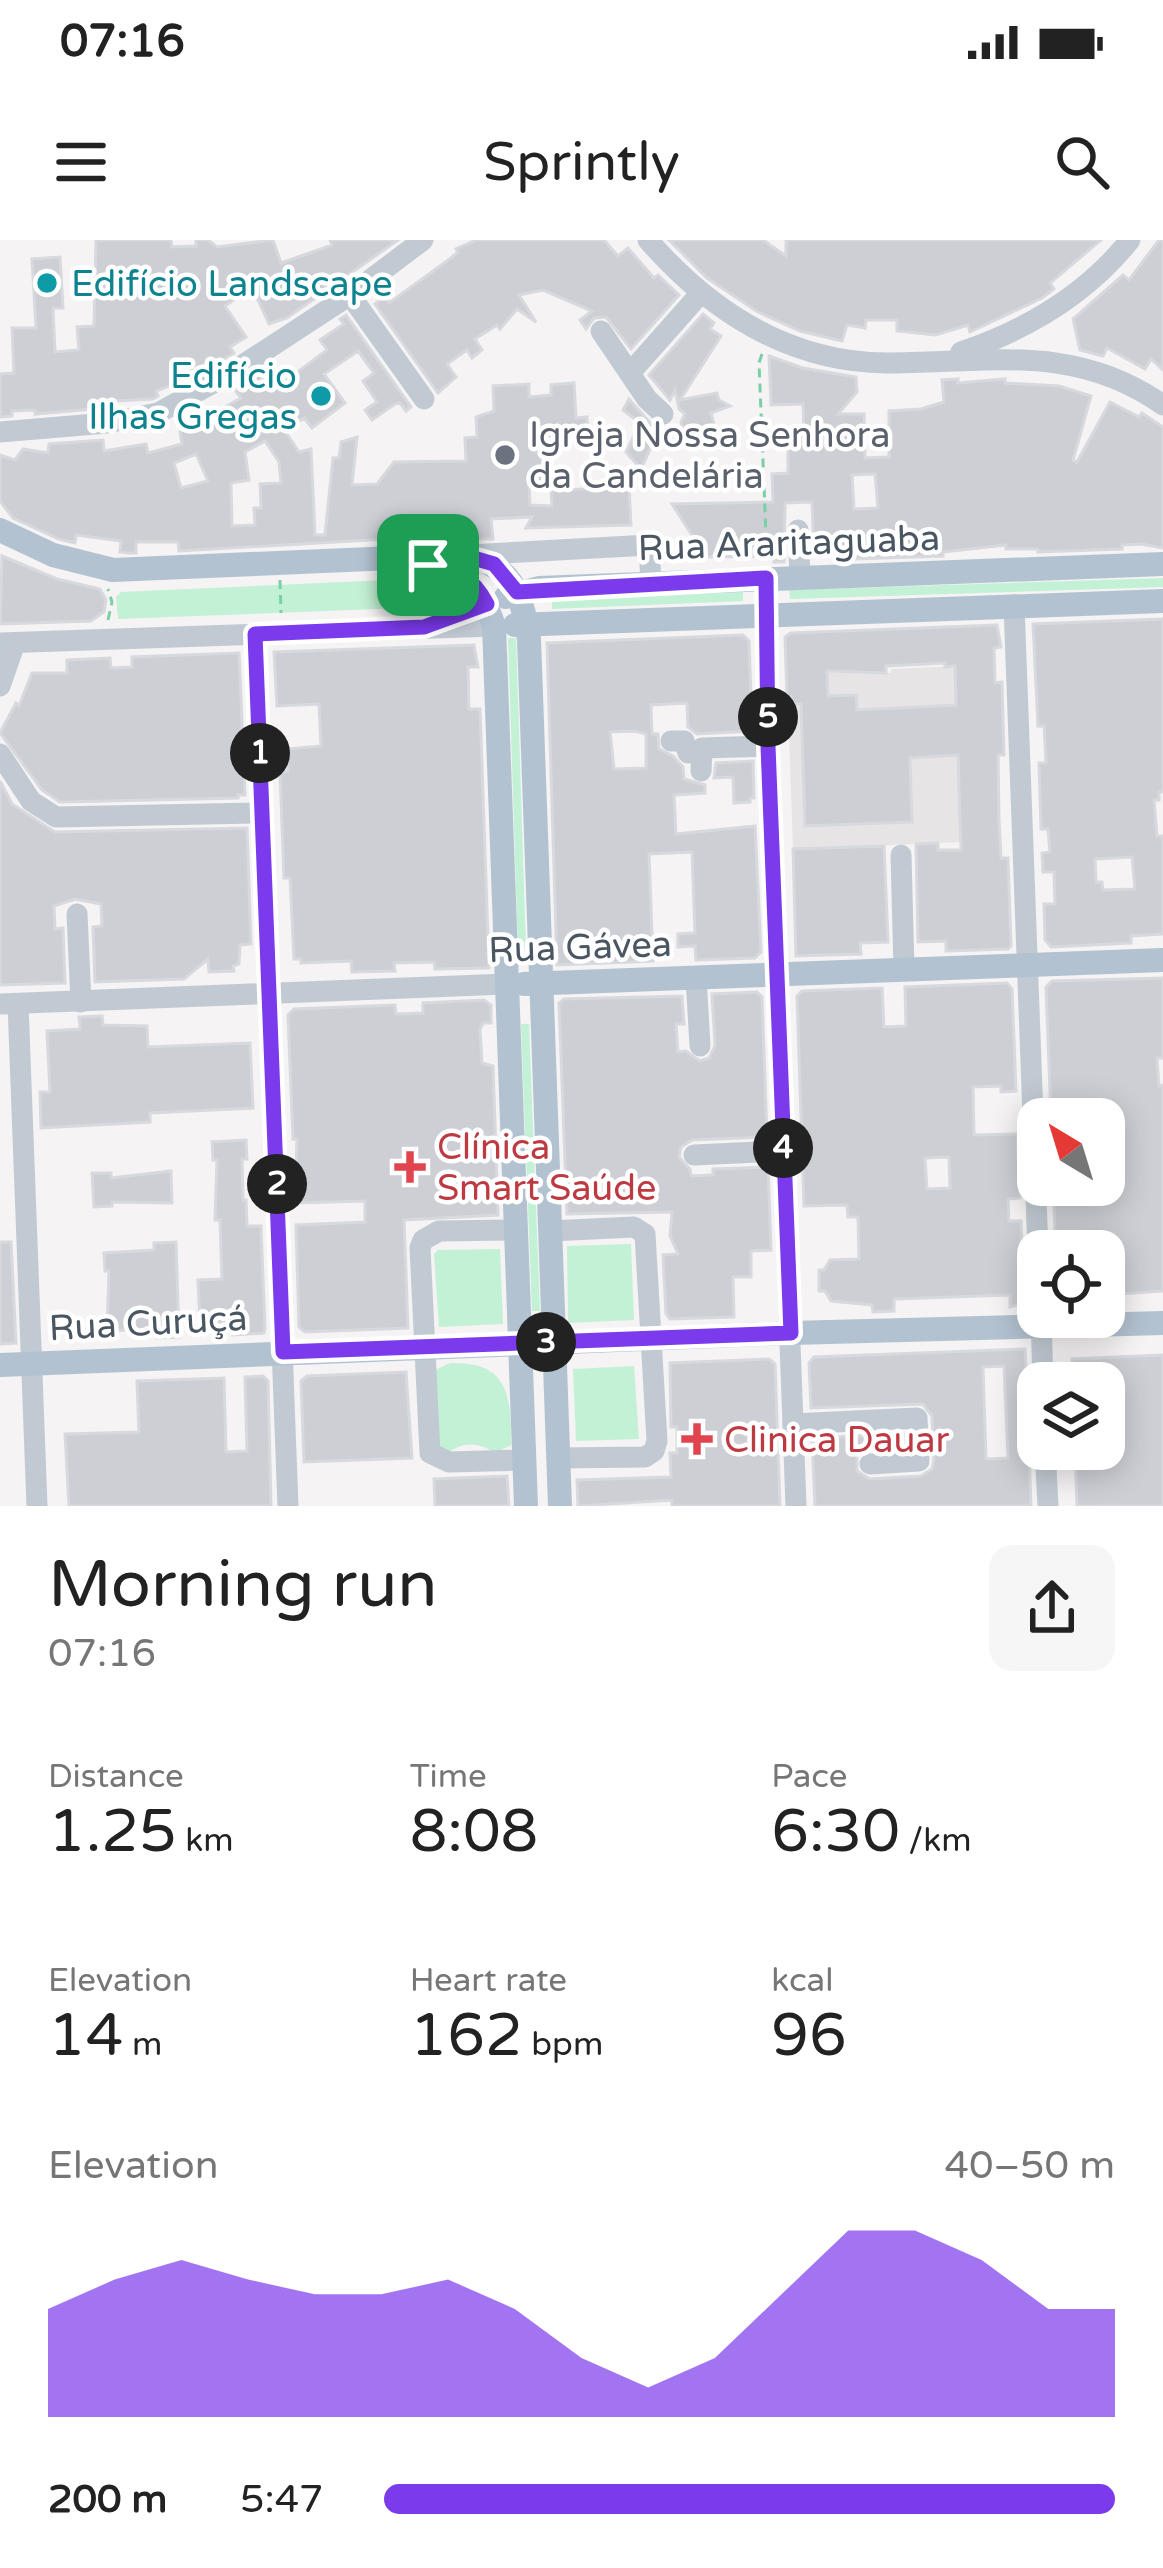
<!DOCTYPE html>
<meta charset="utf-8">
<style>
:root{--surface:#fff;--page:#f6f6f6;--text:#222;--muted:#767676;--accent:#7c3aed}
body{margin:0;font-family:"Varela Round",sans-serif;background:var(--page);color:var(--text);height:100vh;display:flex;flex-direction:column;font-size:45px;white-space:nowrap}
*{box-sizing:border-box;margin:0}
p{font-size:39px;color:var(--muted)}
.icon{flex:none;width:66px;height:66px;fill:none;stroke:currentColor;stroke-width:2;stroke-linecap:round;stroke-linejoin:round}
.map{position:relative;height:1266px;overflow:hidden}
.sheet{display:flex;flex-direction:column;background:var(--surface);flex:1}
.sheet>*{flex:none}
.needle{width:78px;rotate:322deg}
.fabs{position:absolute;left:1017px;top:858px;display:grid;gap:24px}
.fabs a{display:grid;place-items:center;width:108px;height:108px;border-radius:24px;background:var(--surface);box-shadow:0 6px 30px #0003;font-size:60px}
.pin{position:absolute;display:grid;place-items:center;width:102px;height:102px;color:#fff;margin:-51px;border-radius:24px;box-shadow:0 6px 18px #0006}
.km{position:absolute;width:60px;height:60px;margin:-30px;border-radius:50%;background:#222;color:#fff;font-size:33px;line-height:60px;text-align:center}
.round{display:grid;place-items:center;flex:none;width:126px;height:126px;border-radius:24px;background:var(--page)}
.overview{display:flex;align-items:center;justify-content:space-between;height:204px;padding:0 48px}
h1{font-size:66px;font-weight:600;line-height:90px}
.metrics{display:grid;grid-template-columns:repeat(3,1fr);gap:18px;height:204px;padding:12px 48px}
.metrics div{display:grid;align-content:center}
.metrics b{font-size:60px;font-weight:600}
.metrics small{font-size:33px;font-weight:400}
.metrics p{font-size:33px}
.chart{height:336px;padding:24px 48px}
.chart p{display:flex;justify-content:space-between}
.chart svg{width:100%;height:216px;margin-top:12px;fill:var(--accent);opacity:.7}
ul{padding:0 48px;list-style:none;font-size:39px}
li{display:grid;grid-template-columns:192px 144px 1fr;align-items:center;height:90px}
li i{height:30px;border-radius:15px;background:var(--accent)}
.status{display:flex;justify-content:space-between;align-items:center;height:84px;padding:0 60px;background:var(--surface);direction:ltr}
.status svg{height:33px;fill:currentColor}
header{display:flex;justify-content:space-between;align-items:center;height:156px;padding:0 48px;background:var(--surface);font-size:54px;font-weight:600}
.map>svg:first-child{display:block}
.education{fill:#e6e4e5}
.green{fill:#c3f1d5}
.building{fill:#cdcfd5;stroke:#d7d9de;stroke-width:3;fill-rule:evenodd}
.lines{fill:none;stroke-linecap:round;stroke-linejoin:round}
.path{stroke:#7ad0a6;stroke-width:3;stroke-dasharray:9 6;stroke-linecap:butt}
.minor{stroke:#c1cad2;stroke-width:21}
.major{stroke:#b3c2d1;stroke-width:24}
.route-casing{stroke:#fff;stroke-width:24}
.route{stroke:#7c3aed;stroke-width:15}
.culture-dot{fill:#0f9aa8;stroke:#fff;stroke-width:4.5}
.worship-dot{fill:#6b7280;stroke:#fff;stroke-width:4.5}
.health-dot{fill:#e0444e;stroke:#fff;stroke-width:4.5}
.labels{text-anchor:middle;stroke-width:9;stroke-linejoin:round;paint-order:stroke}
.culture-label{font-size:36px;fill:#0d838f;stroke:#fff;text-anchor:start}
.worship-label{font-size:36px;fill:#5b616d;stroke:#fff;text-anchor:start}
.street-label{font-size:36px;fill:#4a5661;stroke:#fff}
.health-label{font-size:36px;fill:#be3a42;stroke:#fff;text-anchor:start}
</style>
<div class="status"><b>07:16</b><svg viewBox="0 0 49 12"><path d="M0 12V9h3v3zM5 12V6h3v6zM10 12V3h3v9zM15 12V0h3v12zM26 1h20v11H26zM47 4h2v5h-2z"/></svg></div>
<header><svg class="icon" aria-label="menu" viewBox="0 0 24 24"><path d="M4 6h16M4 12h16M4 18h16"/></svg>Sprintly<svg class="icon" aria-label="search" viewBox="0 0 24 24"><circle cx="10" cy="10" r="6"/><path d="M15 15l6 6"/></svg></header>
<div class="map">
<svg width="1163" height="1266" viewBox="0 0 1163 1266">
<rect width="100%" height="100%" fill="#f5f3f3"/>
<!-- education -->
<path class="education" d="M 955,426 L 961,602 L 793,609 L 787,433 L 891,433 L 891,429 Z"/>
<!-- green -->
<g class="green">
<path d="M 1163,338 L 1163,347 L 790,359 L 789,350 Z"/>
<path d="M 411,339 C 427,341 451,341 460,356 L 454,366 L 118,379 L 116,357 L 121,352 Z"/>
<path d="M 743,352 L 743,361 L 552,369 L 552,360 Z"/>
<path d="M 508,398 L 516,398 L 526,710 L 518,710 Z"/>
<path d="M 521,784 L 529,784 L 540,1071 L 532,1071 Z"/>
<path d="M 631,1004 L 634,1080 L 568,1083 L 567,1006 Z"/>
<path d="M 500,1009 L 503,1084 L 439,1087 L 434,1014 L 438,1010 Z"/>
<path d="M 450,1123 C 510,1121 511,1157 511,1205 L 495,1213 C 479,1202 461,1201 446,1215 L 437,1210 L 433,1131 Z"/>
<path d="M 634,1126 L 639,1199 L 576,1201 L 573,1129 Z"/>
</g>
<!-- building -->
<g class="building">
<path d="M 96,0 L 171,0 L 172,7 L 196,6 L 196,0 L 208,0 L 217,7 L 273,0 L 281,23 L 332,5 L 330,0 L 398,0 L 287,78 L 269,84 L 252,47 L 225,66 L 246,97 L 230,107 L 234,113 L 213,126 L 210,121 L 186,135 L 187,139 L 156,151 L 158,156 L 153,159 L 113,161 L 114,166 L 105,168 L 35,174 L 35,170 L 12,171 L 12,176 L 0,177 L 0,134 L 14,133 L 12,88 L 36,88 L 32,19 L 60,17 L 63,68 L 53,68 L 55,112 L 79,110 L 77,87 L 94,86 Z"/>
<path d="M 476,0 L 604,0 L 618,16 L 628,8 L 654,38 L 658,35 L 679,55 L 631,109 L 606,77 L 594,78 L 586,89 L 580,80 L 592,71 L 543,50 L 519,55 L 536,82 L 517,69 L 500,89 L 497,85 L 475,99 L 482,110 L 472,118 L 467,110 L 447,124 L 456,137 L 438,153 L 375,64 L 384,57 L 389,63 L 451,18 L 458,12 L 456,9 Z"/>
<path d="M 669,0 L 763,0 L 786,16 L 786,0 L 1101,0 L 1050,43 L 1054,49 L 1042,58 L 970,92 L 968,85 L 935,95 L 897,91 L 897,80 L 866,80 L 865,88 L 847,85 L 842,101 L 800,91 L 758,72 L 707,38 Z"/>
<path d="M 1159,0 L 1163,0 L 1163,130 L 1151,119 L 1145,129 L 1107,108 L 1103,116 L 1080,110 L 1073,79 L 1123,35 L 1129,40 Z"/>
<path d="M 703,74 L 714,83 L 710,89 L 721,96 L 680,160 L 717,153 L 719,160 L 730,166 L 711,173 L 717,196 L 706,199 L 690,192 L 684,194 L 681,182 L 685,174 L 679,169 L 675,150 L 670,160 L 649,135 Z"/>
<path d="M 346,75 L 411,167 L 406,171 L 400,163 L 395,164 L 372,180 L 365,170 L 377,162 L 363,141 L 374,133 L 358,111 L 324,134 L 345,163 L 312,188 L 304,178 L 285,191 L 299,212 L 311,209 L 315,295 L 325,295 L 333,218 L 339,218 L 341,202 L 357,197 L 352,245 L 377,244 L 394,222 L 466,221 L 465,198 L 477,197 L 476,177 L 494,171 L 493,146 L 529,144 L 529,157 L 551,155 L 551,145 L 574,143 L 576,178 L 587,177 L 588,194 L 541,196 L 543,243 L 529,244 L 530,265 L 552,266 L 551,250 L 629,248 L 631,285 L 526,288 L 532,277 L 491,279 L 493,299 L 387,299 L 179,311 L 178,302 L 136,302 L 136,313 L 128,313 L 120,312 L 121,301 L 76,295 L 75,303 L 59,299 L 13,278 L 0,261 L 0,215 L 15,220 L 23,209 L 48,213 L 49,204 L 103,200 L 104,211 L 146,204 L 148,213 L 182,204 L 180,192 L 241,158 L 235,150 L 259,134 L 272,151 L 327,110 L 320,100 L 344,84 L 340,79 ZM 265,201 L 279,222 L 281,243 L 260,244 L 261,268 L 254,268 L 255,285 L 232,286 L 231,243 L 249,240 L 245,212 ZM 196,214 L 208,241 L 181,248 L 174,223 Z"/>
<path d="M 769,116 L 803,128 L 856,137 L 857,152 L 838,174 L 864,174 L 865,218 L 889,217 L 889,171 L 921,169 L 944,162 L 942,140 L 958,139 L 958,143 L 1005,139 L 1005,143 L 1059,146 L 1091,156 L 1073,220 L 1077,222 L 1110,162 L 1139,177 L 1142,173 L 1163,187 L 1163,308 L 1141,304 L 1122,305 L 1122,309 L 1038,312 L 1038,309 L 1006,309 L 1006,305 L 943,312 L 943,316 L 852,319 L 845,314 L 814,314 L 812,262 L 785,263 L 784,322 L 774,322 L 774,316 L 706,317 L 672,264 L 773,262 L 772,234 L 788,233 L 788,199 L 804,192 L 803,164 L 771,165 ZM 875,234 L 878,268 L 854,269 L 852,235 Z"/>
<path d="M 629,159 L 658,192 L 641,229 L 626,212 L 640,183 L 623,170 Z"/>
<path d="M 2,316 L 57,339 L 100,349 L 106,360 L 104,372 L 91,381 L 0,384 Z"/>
<path d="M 1163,379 L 1163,552 L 1159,552 L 1159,560 L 1154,560 L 1157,596 L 1163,596 L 1163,694 L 1131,696 L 1131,703 L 1051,707 L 1045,700 L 1044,664 L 1055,664 L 1054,632 L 1043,632 L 1042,613 L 1050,612 L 1048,589 L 1041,589 L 1039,523 L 1046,523 L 1044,486 L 1038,486 L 1033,384 ZM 1132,617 L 1135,649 L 1103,650 L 1102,642 L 1096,642 L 1095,619 Z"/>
<path d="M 997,385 L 1001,407 L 994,408 L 995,443 L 1002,442 L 1004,515 L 998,515 L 999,579 L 1001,618 L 1008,618 L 1011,706 L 1008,709 L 946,711 L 946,701 L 918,702 L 916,604 L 938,603 L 938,610 L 961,610 L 958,515 L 910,518 L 912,582 L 805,586 L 801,464 L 791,464 L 791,457 L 787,457 L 785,397 L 791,393 ZM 945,423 L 945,427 L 955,426 L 956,465 L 857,470 L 856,455 L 828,456 L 827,431 L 886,433 L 886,426 Z"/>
<path d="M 743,395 L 749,401 L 752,491 L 697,494 L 688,487 L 687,463 L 651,465 L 652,494 L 658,494 L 659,509 L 673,516 L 683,527 L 684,539 L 705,545 L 705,553 L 674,555 L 676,594 L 755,586 L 761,712 L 755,718 L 696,720 L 695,706 L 678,707 L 678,694 L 695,693 L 692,612 L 649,614 L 653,721 L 557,725 L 547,403 ZM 635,491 L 646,494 L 646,528 L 614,529 L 610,492 Z"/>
<path d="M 474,405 L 478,427 L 468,427 L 469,469 L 480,469 L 489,728 L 435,729 L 434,722 L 394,723 L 395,731 L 352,732 L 351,721 L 301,723 L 301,719 L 294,719 L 290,638 L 284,638 L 280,533 L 288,531 L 287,509 L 321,506 L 319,464 L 277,466 L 274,412 Z"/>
<path d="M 239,413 L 245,555 L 238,555 L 238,558 L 60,562 L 42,550 L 0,493 L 16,463 L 19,466 L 32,433 L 67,433 L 67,420 L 110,418 L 111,428 L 132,427 L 132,417 Z"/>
<path d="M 753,521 L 754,558 L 750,558 L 750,562 L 734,563 L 733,537 L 714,538 L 716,523 Z"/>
<path d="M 0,541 L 12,564 L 55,592 L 247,588 L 251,704 L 240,705 L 239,724 L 233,726 L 234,731 L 209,732 L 208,719 L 184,739 L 95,742 L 93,687 L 102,686 L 101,664 L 75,659 L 54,666 L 55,689 L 63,688 L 65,743 L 0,745 Z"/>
<path d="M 884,606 L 888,702 L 860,703 L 861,714 L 796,716 L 793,609 Z"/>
<path d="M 1163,738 L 1163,818 L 1157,818 L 1159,846 L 1163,845 L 1163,1051 L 1104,1055 L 1104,1011 L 1056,1011 L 1053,945 L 1104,945 L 1104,879 L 1051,879 L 1046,747 L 1052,741 Z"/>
<path d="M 1007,743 L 1012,749 L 1016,851 L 1001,852 L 1001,846 L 973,847 L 974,895 L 1017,894 L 1020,958 L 1008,959 L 1009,981 L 1021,981 L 1024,1063 L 1010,1067 L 1010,1055 L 894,1059 L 894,1071 L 873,1072 L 872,1065 L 831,1061 L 825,1051 L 819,1051 L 819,1030 L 824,1030 L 830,1020 L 859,1019 L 858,977 L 848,977 L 847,965 L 804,966 L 797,756 L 802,751 L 882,748 L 884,787 L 906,786 L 905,747 ZM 949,917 L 950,948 L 927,949 L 925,918 Z"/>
<path d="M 757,752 L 762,757 L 767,897 L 692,900 L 681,907 L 679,917 L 690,929 L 691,936 L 713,935 L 713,929 L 768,927 L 771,1010 L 751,1011 L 751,1037 L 733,1037 L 734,1077 L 670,1079 L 666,1074 L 663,1015 L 678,1014 L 670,996 L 672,972 L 567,974 L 559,763 L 564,759 L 682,756 L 684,784 L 676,784 L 678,812 L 686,811 L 700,821 L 709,818 L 715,806 L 712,754 Z"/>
<path d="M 484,760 L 491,765 L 491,783 L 483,783 L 480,790 L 482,823 L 493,826 L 498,975 L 404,980 L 408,1088 L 305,1092 L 299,1087 L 296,985 L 365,982 L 365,961 L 295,963 L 297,899 L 293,899 L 288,775 L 294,769 L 395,765 L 396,774 L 423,773 L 423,763 Z"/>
<path d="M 102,776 L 103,785 L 147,786 L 148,807 L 250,803 L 253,868 L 150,873 L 150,882 L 41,888 L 40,852 L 50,852 L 47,791 L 80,789 L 79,777 Z"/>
<path d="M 246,900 L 247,919 L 242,919 L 243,960 L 246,960 L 247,986 L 261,986 L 265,1089 L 264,1093 L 233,1095 L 233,1086 L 223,1086 L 223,1082 L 200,1083 L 198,1040 L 222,1039 L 220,980 L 215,980 L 217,920 L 213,920 L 212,902 Z"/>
<path d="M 171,931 L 172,963 L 112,962 L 112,966 L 94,967 L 92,933 L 111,933 L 111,938 Z"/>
<path d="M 0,1002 L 11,1002 L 16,1103 L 0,1104 Z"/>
<path d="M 176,1002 L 179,1097 L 157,1098 L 157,1089 L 107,1091 L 109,1031 L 105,1031 L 104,1013 L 154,1010 L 154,1003 Z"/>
<path d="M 1025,1109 L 1031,1266 L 815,1266 L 812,1198 L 903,1194 L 903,1207 L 868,1209 L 857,1216 L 857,1231 L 870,1239 L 921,1236 L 932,1229 L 934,1220 L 932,1176 L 923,1164 L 811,1168 L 809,1123 L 814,1117 ZM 1004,1126 L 1008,1218 L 986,1219 L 983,1127 Z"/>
<path d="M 1163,1115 L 1163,1266 L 1077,1266 L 1075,1209 L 1104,1209 L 1104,1143 L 1072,1143 L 1072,1119 Z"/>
<path d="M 769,1119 L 775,1124 L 780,1266 L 672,1266 L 672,1260 L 578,1266 L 577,1240 L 671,1237 L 670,1213 L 677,1213 L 677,1187 L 671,1187 L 670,1123 Z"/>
<path d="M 406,1132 L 412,1218 L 304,1222 L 301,1141 L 307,1136 Z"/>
<path d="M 245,1137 L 263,1136 L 268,1141 L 271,1266 L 69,1266 L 65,1194 L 139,1192 L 137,1141 L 224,1138 L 226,1212 L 247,1211 Z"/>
<path d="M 507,1236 L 509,1266 L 435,1266 L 434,1239 Z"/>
</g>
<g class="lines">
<!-- path -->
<g class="path">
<path d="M 762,114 L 759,123 L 767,320"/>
<path d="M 385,338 L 413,372"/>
<path d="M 280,340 L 281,373"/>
<path d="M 108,380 L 112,362 L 108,349"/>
</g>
<!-- minor -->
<g class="minor">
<path d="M 648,0 C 710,71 789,122 886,123 C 986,123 1074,102 1163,165"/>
<path d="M 350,55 L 424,159"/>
<path d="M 601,91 L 647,159 L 663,174"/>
<path d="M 961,112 C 1026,90 1086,55 1130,0"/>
<path d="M 630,133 L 700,54"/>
<path d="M 0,192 L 107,183 L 158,173 L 226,136 L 350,55 L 423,0"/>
<path d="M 798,290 L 800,337"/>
<path d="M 469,315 L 649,305 L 651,343"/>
<path d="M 767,338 L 768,506 L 796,1266"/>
<path d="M 1014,365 L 1038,1011"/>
<path d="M 255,394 L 288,1266"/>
<path d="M 0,403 L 494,386"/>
<path d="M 0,446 L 15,403"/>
<path d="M 671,501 L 684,501 L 688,513 L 700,512"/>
<path d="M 0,514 L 31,561 L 56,577 L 262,573"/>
<path d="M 701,531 L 702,508 L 768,506"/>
<path d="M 901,615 L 904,729"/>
<path d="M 77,674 L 81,762"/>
<path d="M 696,737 L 700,806"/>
<path d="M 0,764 L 506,744"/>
<path d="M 18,764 L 37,1266"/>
<path d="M 694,915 L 783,911"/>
<path d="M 516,990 L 439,991 L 423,1000 L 420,1008 L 430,1213 L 449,1222 L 524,1220"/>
<path d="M 550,991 L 634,987 L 645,994 L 657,1201 L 654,1211 L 645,1217 L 559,1218"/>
<path d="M 1041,1077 L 1043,1143"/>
<path d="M 793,1184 L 917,1178 L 919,1221 L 870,1224"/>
<path d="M 1045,1209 L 1048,1266"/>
</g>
<!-- major -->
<g class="major">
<path d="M 0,290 L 53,315 L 113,330 L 463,315 C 511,324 522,353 529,399 L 560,1266"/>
<path d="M 428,325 C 467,330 482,350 494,386 L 526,1266"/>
<path d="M 506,357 L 539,348 L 1163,324"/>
<path d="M 515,385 L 1163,361"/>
<path d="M 524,744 L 1163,720"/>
<path d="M 0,1125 L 791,1093 L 1163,1083"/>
</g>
</g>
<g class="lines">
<!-- route casing -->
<g class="route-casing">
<path id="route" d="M 463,315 L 494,324 L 517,352 L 766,338 L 768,506 L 791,1093 L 283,1112 L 255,394 L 424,387 L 487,364 C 464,320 439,336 403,320 Z"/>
</g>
<!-- route -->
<use href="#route" class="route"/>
</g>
<!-- markers -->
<g class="culture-dot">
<circle cx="47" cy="43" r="12"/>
<circle cx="321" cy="156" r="12"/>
</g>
<circle class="worship-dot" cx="505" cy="215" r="12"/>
<g class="health-dot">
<path d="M404 909h12v12h12v12h-12v12h-12v-12h-12v-12h12z"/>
<path d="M691 1181h12v12h12v12h-12v12h-12v-12h-12v-12h12z"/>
</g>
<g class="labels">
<!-- culture labels -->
<g class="culture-label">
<text x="71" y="56">Edifício Landscape</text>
<text x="297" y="148" text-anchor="end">Edifício<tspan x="297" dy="41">Ilhas Gregas</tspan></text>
</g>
<!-- worship labels -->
<g class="worship-label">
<text x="529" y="207">Igreja Nossa Senhora<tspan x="529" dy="41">da Candelária</tspan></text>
</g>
<!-- street labels -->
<g class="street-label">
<text transform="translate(789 302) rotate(-2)" y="13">Rua Araritaguaba</text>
<text transform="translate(580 706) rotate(-2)" y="13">Rua Gávea</text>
<text transform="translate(148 1082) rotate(-3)" y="13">Rua Curuçá</text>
</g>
<!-- health labels -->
<g class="health-label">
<text x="437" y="919">Clínica<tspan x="437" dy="41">Smart Saúde</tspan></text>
<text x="724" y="1212">Clinica Dauar</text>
</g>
</g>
</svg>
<div class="fabs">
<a><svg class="needle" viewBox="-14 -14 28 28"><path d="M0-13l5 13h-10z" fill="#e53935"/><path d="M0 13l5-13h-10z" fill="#767676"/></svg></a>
<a><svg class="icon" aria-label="locate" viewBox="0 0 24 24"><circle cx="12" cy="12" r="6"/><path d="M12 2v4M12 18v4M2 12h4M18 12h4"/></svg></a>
<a><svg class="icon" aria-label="layers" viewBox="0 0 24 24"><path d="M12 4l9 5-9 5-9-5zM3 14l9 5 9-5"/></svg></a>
</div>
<div class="pin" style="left:428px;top:325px;background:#1e9e55"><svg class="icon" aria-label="arrive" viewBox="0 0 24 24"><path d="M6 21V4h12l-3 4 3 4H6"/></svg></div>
<b class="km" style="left:260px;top:513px">1</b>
<b class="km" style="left:277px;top:944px">2</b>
<b class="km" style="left:546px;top:1102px">3</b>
<b class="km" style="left:783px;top:908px">4</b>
<b class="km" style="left:768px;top:477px">5</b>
</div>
<section class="sheet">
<div class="overview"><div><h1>Morning run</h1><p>07:16</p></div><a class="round"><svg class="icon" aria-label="share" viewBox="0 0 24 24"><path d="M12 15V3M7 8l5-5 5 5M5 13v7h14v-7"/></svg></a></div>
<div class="metrics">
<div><p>Distance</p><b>1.25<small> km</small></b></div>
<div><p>Time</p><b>8:08</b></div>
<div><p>Pace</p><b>6:30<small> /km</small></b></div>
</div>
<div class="metrics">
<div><p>Elevation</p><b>14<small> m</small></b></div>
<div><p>Heart rate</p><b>162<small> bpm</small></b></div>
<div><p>kcal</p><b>96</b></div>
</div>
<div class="chart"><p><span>Elevation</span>40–50 m</p>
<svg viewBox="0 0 160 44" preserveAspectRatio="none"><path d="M0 44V22L10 16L20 12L30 16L40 19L50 19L60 16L70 22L80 32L90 38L100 32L110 19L120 6L130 6L140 12L150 22L160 22V44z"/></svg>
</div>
<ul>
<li><b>200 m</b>5:47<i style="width:100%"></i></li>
</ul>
</section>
